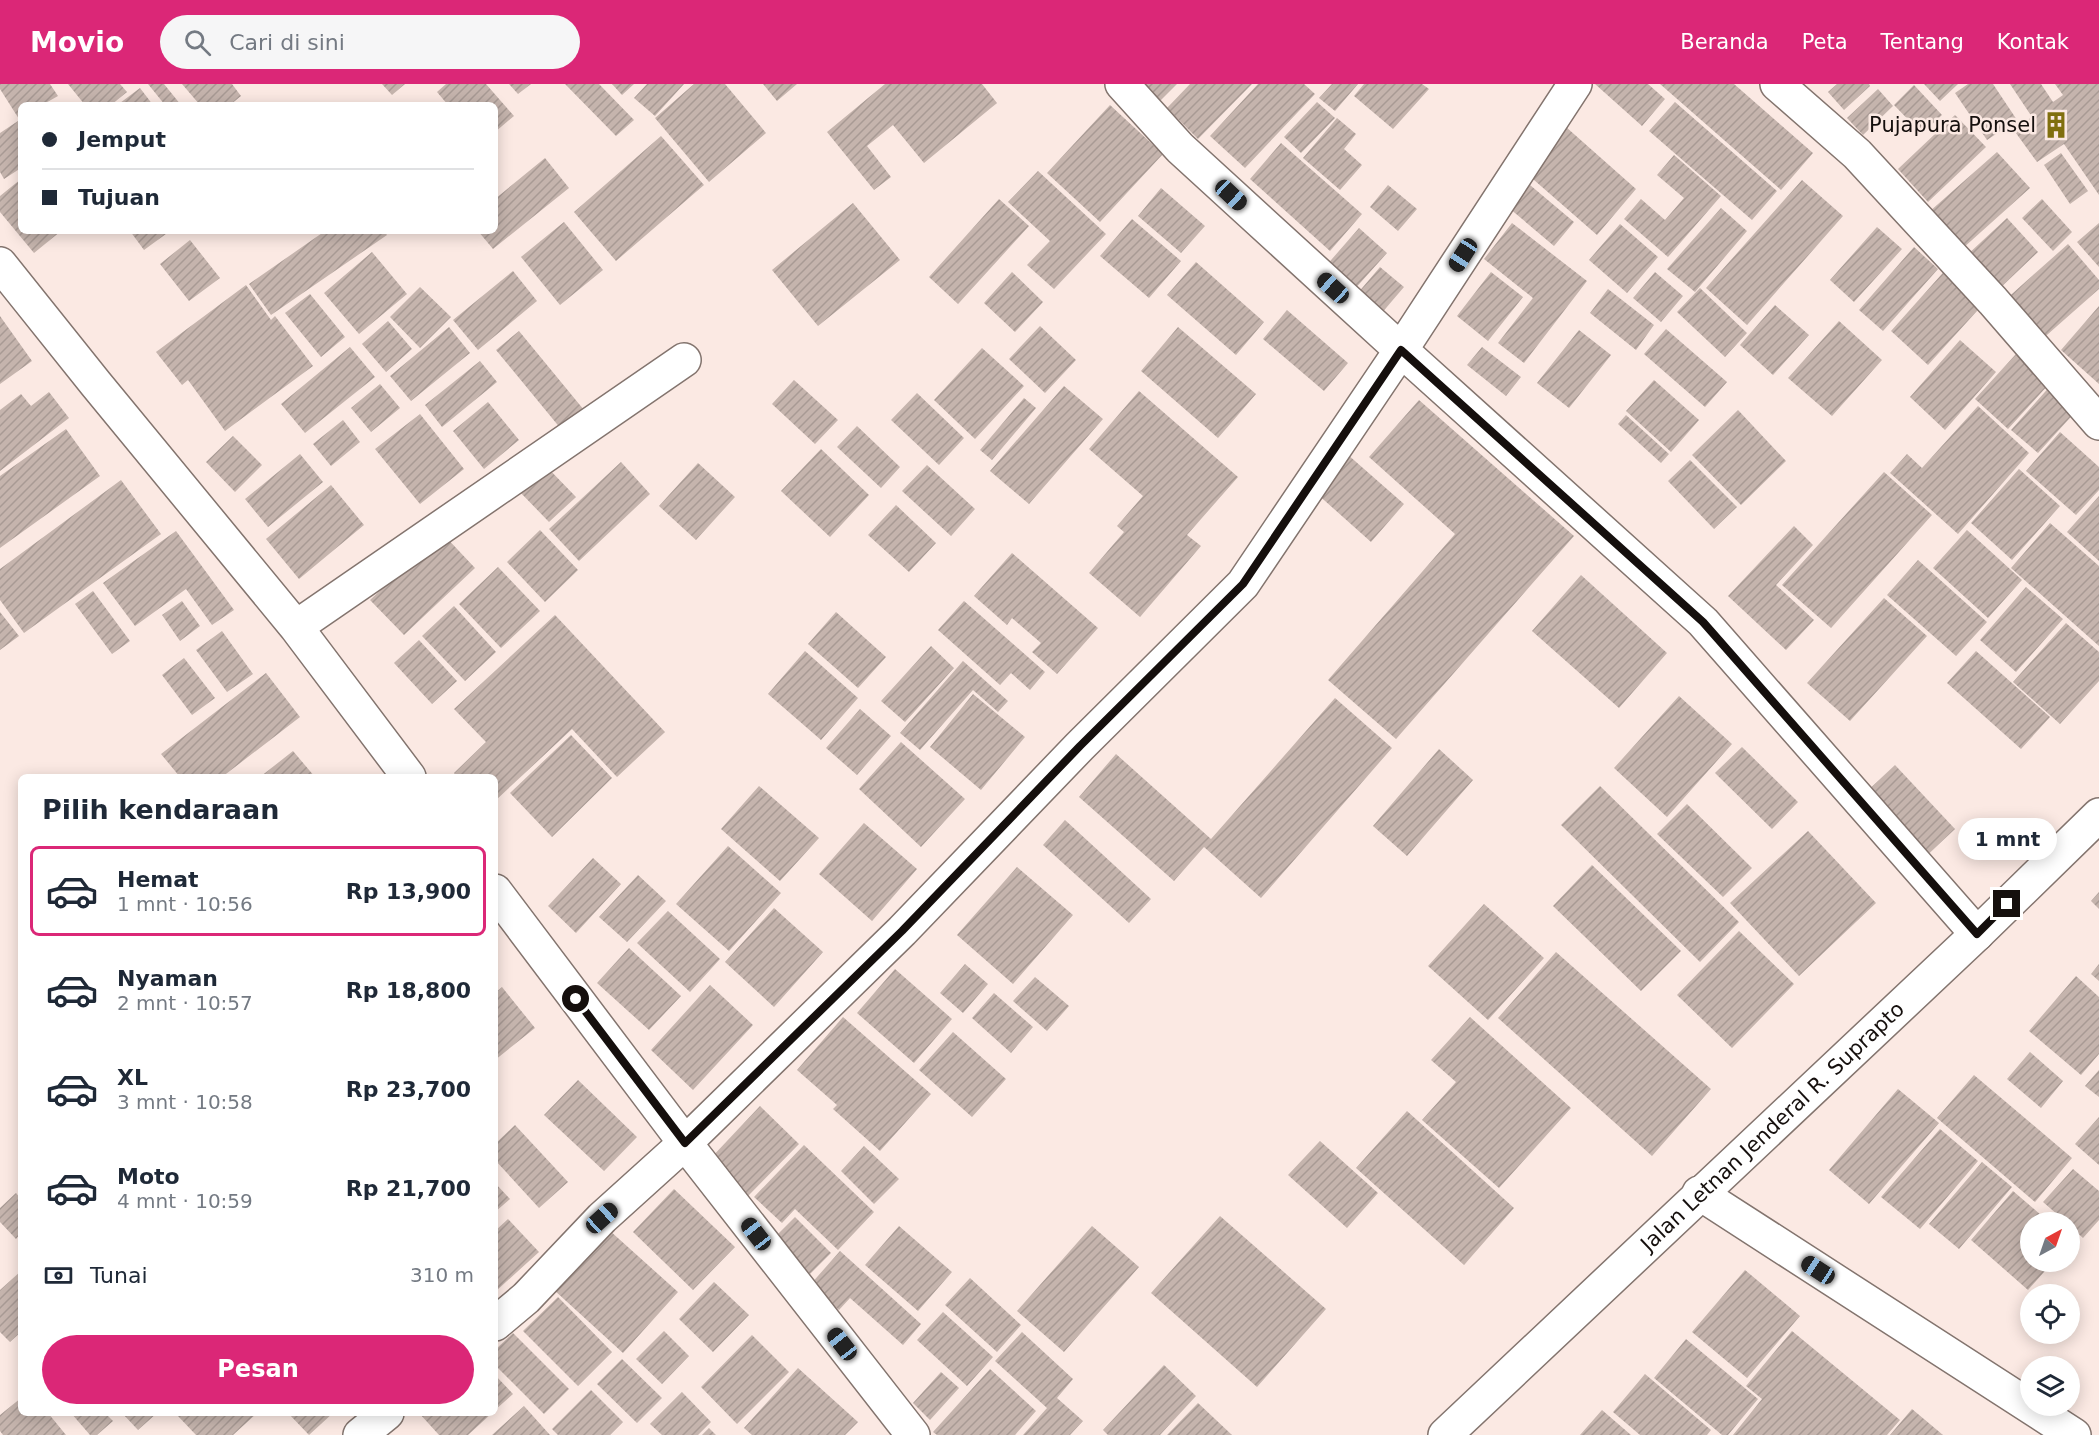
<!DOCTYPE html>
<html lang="id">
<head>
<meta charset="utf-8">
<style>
  body { margin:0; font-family:"DejaVu Sans",sans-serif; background:#f6f6f7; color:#1f2937; height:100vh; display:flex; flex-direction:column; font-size:22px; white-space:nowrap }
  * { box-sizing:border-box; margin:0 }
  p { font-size:20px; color:#747a83 }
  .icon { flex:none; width:33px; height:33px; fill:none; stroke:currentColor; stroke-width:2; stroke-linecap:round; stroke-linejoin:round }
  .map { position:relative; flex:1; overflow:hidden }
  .panel { position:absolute; left:18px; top:690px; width:480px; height:642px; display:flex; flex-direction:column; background:#fff; border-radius:9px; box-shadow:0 3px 15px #0003 }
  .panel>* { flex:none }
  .top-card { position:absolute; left:18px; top:18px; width:480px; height:132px; border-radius:9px; box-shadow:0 3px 15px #0003; display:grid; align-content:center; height:132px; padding:0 24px; background:#fff }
  .needle { width:39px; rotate:40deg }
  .buttons { position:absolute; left:2020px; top:1128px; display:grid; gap:12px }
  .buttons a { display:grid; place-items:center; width:60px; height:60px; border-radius:50%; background:#fff; box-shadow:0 3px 15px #0003; font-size:30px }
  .end { position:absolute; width:27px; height:27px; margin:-14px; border:8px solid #150f0d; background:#fff; box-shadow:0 0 0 3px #fff }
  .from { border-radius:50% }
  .bubble { position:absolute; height:42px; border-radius:21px; background:#fff; box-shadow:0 3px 15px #0003; font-size:20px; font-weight:800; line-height:42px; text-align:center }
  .car { position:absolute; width:18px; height:36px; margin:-18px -9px; border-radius:8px; box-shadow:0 0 4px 2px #0007; background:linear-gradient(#222 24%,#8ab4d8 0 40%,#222 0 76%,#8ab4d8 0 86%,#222 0) }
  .top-card b { display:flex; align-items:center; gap:21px; height:57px; font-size:22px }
  .top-card b+b { border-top:2px solid #e0e1e3 }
  .top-card i { width:15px; height:15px; background:#1f2937 }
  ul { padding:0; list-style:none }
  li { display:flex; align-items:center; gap:18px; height:90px; margin:0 12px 9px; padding:0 12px; border:3px solid transparent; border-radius:9px }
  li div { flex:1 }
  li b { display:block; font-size:22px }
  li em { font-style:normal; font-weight:800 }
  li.active { border-color:#db2777 }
  li>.icon { width:54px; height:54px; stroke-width:1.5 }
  h2 { padding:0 24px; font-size:27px; line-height:72px }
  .pay { display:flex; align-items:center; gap:15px; height:66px; padding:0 24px; font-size:22px }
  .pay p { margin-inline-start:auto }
  .primary-button { display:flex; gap:12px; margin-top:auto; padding:12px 24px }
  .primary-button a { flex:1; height:69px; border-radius:36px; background:#db2777; color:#fff; font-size:24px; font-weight:800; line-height:69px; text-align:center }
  header { display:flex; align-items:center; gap:36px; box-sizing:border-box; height:84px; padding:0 30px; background:#db2777; color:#fff }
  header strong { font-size:28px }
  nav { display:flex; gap:33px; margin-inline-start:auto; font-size:21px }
  .search { width:420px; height:54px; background:#f6f6f7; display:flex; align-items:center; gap:15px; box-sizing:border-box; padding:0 21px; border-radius:33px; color:#747a83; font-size:22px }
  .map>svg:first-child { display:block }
  .building { fill:url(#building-hatch) }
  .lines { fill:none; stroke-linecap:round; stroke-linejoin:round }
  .minor-casing { stroke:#83746e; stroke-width:36 }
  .secondary-casing { stroke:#83746e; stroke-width:36 }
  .primary-casing { stroke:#83746e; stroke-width:36 }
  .minor { stroke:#fff; stroke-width:33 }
  .secondary { stroke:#fff; stroke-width:33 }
  .primary { stroke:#fff; stroke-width:33 }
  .route { stroke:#150f0d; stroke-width:8 }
  .labels { text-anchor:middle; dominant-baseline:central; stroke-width:5; stroke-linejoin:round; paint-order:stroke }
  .poi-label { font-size:21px; fill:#150f0d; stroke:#fbe9e3; text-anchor:end }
  .street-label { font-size:21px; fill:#150f0d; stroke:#fbe9e3 }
</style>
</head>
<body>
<header>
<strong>Movio</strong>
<div class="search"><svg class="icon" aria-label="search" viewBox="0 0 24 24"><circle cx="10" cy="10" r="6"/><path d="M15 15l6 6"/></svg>Cari di sini</div>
<nav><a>Beranda</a><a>Peta</a><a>Tentang</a><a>Kontak</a></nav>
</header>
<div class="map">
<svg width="2099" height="1351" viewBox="0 0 2099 1351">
  <defs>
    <pattern id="building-hatch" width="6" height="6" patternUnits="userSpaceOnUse" patternTransform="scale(1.5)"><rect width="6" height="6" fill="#c5b4ad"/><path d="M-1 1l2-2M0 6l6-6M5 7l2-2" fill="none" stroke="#a89a94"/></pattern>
  </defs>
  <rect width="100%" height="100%" fill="#fbe9e3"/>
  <path class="building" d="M0 0H50L58 12 42 21H21V34L19 35 0 5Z
    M68 0H120L127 8 111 21H85Z
    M148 0H164L181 21H165Z
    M182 0H232L241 12 230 21H200Z
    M382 0H405L392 11Z
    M446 0H486L514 32 495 48V21H448L437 8Z
    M509 0H531L518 10Z
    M565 0H599L634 36 616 52Z
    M612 0H634L622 11Z
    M647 0H684L655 32 634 14Z
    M694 0H725L766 49 709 98 655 34Z
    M763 0H797L777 17Z
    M885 0H982L997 19 924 79 893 41 867 62 891 93 874 106 827 48Z
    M1141 0H1177L1159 18Z
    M1190 0H1252L1198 55 1167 24Z
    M1258 0H1304L1315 10 1245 84 1210 52Z
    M1332 0H1358L1335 27 1319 14Z
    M1364 0H1422L1429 5 1393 45 1354 12Z
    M1595 0H1648L1665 15 1642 42Z
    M1660 0H1734L1813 69 1781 106Z
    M1837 0H1869L1870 2 1844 26 1828 8Z
    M1924 0H1958L1940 17Z
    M1968 0H1993L2017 36 1987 56 1955 9Z
    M2010 0H2041L2053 18 2063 11 2055 0H2099V111L2064 60 2037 78 2013 45 2032 33Z
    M1914 1 1942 31 1922 50 1894 21Z
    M140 4 153 21H121L120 19Z
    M1878 5 1893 22 1863 51 1847 34Z
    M1317 18 1335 34 1301 69 1284 53Z
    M1675 18 1777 107 1752 136 1649 47Z
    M1110 21 1163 70 1100 138 1047 89Z
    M1955 31 1986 63 1928 118 1898 85Z
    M1337 34 1356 50 1344 65 1362 81 1340 106 1303 74Z
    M21 35V84L4 95 0 88V49Z
    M1566 43 1636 105 1597 151 1526 89Z
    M661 52 704 101 616 177 574 128Z
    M1281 59 1362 130 1330 167 1250 95Z
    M1997 68 2030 104 1962 165 1929 128Z
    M2061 69 2088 107 2070 120 2044 81Z
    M1674 71 1721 112 1668 173 1624 135 1641 115 1665 136 1684 114 1657 91Z
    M545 74 569 104 493 165 478 147H495V115Z
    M1038 87 1106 150 1054 205 1027 181 1050 157 1008 118Z
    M21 95V147H61L34 169 0 128V112Z
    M1802 96 1843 132 1747 241 1706 204Z
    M1388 101 1417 125 1398 147 1370 123Z
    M1530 101 1574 138 1554 162 1509 124Z
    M1161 104 1205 142 1181 169 1138 132Z
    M999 115 1029 142 958 220 929 193Z
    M2042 115 2072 148 2053 167 2022 134Z
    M853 119 900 176 818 242 772 186Z
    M1721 124 1747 147 1695 208 1667 185Z
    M2007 134 2038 168 1998 206 1966 172Z
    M1132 135 1181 177 1149 214 1100 172Z
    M564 138 603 186 560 221 521 173Z
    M1512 139 1587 197 1524 279 1498 259 1533 214 1484 175Z
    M2099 139V183L2077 158Z
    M1620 140 1658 173 1627 209 1589 176Z
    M1877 143 1902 165 1854 218 1830 196Z
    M1359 144 1387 169 1353 207 1325 183Z
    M130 147H170L144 166Z
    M325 147H384L387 151 271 231 249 200Z
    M190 156 220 194 189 217 160 180Z
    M2068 160 2099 196V205L2039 258 2003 218Z
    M1914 163 1938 185 1883 247 1859 226Z
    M372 168 407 210 359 250 324 209Z
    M1196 178 1264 238 1236 271 1167 211Z
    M1949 182 1986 217 1928 281 1891 247Z
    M1380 183 1404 203 1380 231 1357 210Z
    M513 187 537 217 478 266 453 236Z
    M1012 188 1043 218 1015 248 984 219Z
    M1491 188 1523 213 1488 257 1457 232Z
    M1655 188 1683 212 1661 238 1633 214Z
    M246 201 271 236 275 232 313 282 225 347 188 296 182 301 156 268Z
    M420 203 451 233 420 264 390 233Z
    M1700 204 1747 249 1725 273 1677 228Z
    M1608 205 1654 241 1636 266 1590 229Z
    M310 210 345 253 321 273 285 229Z
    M1775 221 1809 251 1773 291 1740 261Z
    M2099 222V300L2061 266Z
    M1287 226 1348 279 1324 307 1263 255Z
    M0 232 32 277 0 300Z
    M388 237 412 265 386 288 362 260Z
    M1839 237 1882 276 1832 332 1788 294Z
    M1040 242 1076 276 1045 309 1009 275Z
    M449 243 470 269 411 317 390 292Z
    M1178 243 1256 310 1218 354 1141 287Z
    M1666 245 1727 298 1705 323 1644 270Z
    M1579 246 1611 271 1569 324 1537 299Z
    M519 247 584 326 561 345 496 266Z
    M1960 256 1996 288 1945 346 1910 313Z
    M350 263 375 293 305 349 281 320Z
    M1482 263 1521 293 1506 312 1467 281Z
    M982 264 1024 302 975 355 934 316Z
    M2016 270 2050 299 2008 345 1975 315Z
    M480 277 497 298 442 343 425 321Z
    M794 296 838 336 815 360 772 320Z
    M1654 296 1699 336 1671 368 1626 327Z
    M380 300 400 324 371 348 351 324Z
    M2052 300 2078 325 2038 369 2011 346Z
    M1064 302 1103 335 1029 420 990 387Z
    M1139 307 1238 393 1187 451 1201 462 1140 533 1089 489 1124 448 1117 442 1143 412 1089 365Z
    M49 308 69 334 0 387V326L21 310 31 322Z
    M917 309 964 354 939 381 891 336Z
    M1024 314 1036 324 992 376 980 366Z
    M1419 316 1574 452 1396 655 1328 596 1455 450 1369 373Z
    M488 318 519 356 484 385 453 347Z
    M1978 322 2029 369 1958 450 1890 389 1907 370 1922 384Z
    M1738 326 1786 377 1741 421 1692 371Z
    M420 330 464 385 420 420 375 365Z
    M1626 331 1669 370 1661 379 1618 340Z
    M343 336 360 358 331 382 313 360Z
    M857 342 900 383 881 404 837 363Z
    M66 345 100 392 0 464V392Z
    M2060 348 2099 383V406L2076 431 2026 387Z
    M233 352 262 381 235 408 206 378Z
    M821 365 869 411 830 453 781 407Z
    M300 370 323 398 268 443 245 415Z
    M1347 370 1404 420 1371 458 1315 408Z
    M1690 376 1737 423 1714 445 1668 397Z
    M621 378 650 410 579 477 549 445Z
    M698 379 735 413 696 456 659 422Z
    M544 380 576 413 549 438 517 405Z
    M927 381 975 425 951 452 902 407Z
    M2019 385 2060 422 2012 476 1971 439Z
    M1884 388 1932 431 1831 544 1782 501Z
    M121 396 161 450 24 549 0 516V485Z
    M331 401 364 441 299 495 266 455Z
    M2099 412V477L2067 448Z
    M896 421 936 459 909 488 868 451Z
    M2050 439 2099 482V562L2011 484Z
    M1794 442 1813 461 1776 501 1814 536 1786 566 1728 512Z
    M540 446 578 486 545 518 507 478Z
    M1967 446 2022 496 1988 534 1933 484Z
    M176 447 234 526 212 541 186 505 135 542 103 499Z
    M442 449 475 484 404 551 370 516Z
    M1012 469 1098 544 1057 590 1032 568 1041 559 1012 534 1007 541 974 512Z
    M1918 476 1987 538 1956 572 1887 511Z
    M498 483 540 527 501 564 459 520Z
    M1581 491 1667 569 1619 624 1532 547Z
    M2026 503 2063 535 2016 588 1980 556Z
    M93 507 130 557 112 570 75 520Z
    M1884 514 1927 552 1850 637 1807 599Z
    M182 517 200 542 180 557 162 531Z
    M964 517 1045 588 1030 606 1011 589 1000 601 938 546Z
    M454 522 496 568 465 597 422 552Z
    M0 528 19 552 0 566Z
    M836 528 886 573 858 604 808 560Z
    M555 531 665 648 617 693 572 645 495 717V693H457L454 689 486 658 454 625Z
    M2066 539 2099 568V597L2060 640 2013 598Z
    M222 547 253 590 227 608 196 566Z
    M419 556 457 597 432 620 394 579Z
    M931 562 954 584 905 638 881 617Z
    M805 567 858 614 821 656 768 610Z
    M1976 567 2050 633 2021 665 1947 599Z
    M184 574 215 614 192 631 162 591Z
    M963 577 1008 617 998 628 973 606 920 666 900 649Z
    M266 589 300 633 222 693H180L161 670Z
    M973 610 1025 653 981 706 930 663Z
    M1679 612 1732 660 1667 733 1614 684Z
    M1335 614 1392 664 1261 814 1204 763 1174 797 1079 713 1116 670 1211 755Z
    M860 625 891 652 857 691 826 664Z
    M571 651 612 694 552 753 510 709Z
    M901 658 965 715 921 763 859 705Z
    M1742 663 1798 718 1772 745 1715 689Z
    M1439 665 1473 696 1407 772 1373 742Z
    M293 667 315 693H260Z
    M1895 681 1955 745 1921 777 1862 712Z
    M759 702 819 754 780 797 721 745Z
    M1600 702 1739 838 1700 878 1561 741Z
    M1687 720 1752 784 1723 813 1657 750Z
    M1065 736 1151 815 1129 839 1043 761Z
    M864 739 917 785 872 837 819 790Z
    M1808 747 1876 819 1799 892 1730 819Z
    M728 762 781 809 729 867 676 820Z
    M593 774 621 800 576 849 548 822Z
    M1592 781 1681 867 1641 907 1553 822Z
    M1017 783 1073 831 1013 900 957 851Z
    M638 791 666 817 627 858 599 833Z
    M2099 808V825L2091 817Z
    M1484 820 1544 874 1488 936 1428 882Z
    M774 824 823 868 774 923 725 878Z
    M668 827 720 875 690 908 637 859Z
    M1739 847 1794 900 1732 964 1677 911Z
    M629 864 681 912 649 946 597 899Z
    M1556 868 1711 1005 1652 1072 1498 934Z
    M965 880 988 900 963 929 940 909Z
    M2099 880V897L2091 890Z
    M895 885 952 935 914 979 857 929Z
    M2076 892 2099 913V970L2081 991 2029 947Z
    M1035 893 1069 922 1047 947 1013 917Z
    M710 901 753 941 693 1006 651 966Z
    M502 903 535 944 495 976V909Z
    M994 909 1033 943 1011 969 972 934Z
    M843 933 931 1010 880 1067 833 1025 837 1021 797 986Z
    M1470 933 1571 1024 1499 1104 1422 1036 1456 998 1431 976Z
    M953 948 1006 995 972 1033 919 986Z
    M2030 968 2063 997 2041 1024 2007 995Z
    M2099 986V1013L2085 1002Z
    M1974 991 2072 1074 2035 1118 1937 1034Z
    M578 996 637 1053 604 1087 544 1031Z
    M1898 1005 1939 1039 1869 1120 1829 1086Z
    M760 1022 799 1060 748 1112 710 1075Z
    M1407 1027 1514 1124 1464 1181 1356 1084Z
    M2099 1033V1081L2075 1060Z
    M515 1041 568 1098 539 1124 495 1076V1060Z
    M1940 1045 1978 1077 1920 1145 1881 1113Z
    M1320 1057 1378 1109 1347 1144 1288 1091Z
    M804 1061 874 1128 838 1166 795 1125 782 1139 754 1113Z
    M864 1062 899 1095 874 1120 841 1087Z
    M1982 1078 2012 1103 1959 1165 1929 1140Z
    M2073 1085 2099 1107V1136L2083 1154 2070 1142V1138H2066L2043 1118Z
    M495 1099 510 1115 495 1128Z
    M674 1105 735 1163 693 1206 633 1148Z
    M2013 1107 2049 1138H2031V1178H2053L2028 1206 1971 1156Z
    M16 1109 21 1115V1149L16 1155 0 1138V1124Z
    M1220 1132 1326 1225 1257 1303 1151 1209Z
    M795 1133 831 1169 810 1190 774 1154Z
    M508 1135 539 1168 495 1208V1147Z
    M899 1142 952 1188 918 1227 865 1181Z
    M1092 1142 1139 1183 1064 1268 1017 1227Z
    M609 1146 678 1208 623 1269 554 1206Z
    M840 1167 921 1240 903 1261 850 1214 839 1226 810 1201Z
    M1745 1186 1800 1232 1747 1294 1692 1248Z
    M21 1187V1248L10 1258 0 1248V1206Z
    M970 1194 1021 1241 997 1268 945 1221Z
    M714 1198 749 1231 713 1268 679 1235Z
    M558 1213 612 1268 578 1302 523 1247Z
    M943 1228 993 1273 967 1302 917 1256Z
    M664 1247 689 1272 662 1300 636 1275Z
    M1792 1247 1900 1336 1887 1351H1733L1762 1315 1746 1302Z
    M1022 1248 1073 1295 1057 1314 1083 1337 1070 1351H1023L1047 1324 995 1277Z
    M513 1249 569 1305 544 1330 495 1281V1266Z
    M752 1251 789 1288 737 1340 701 1303Z
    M1686 1255 1758 1315 1728 1351H1722L1654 1294Z
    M622 1275 662 1314 637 1339 597 1300Z
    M1164 1281 1196 1312 1160 1351H1108L1103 1346Z
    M798 1284 858 1338 845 1351H752L744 1344Z
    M990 1285 1036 1327 1015 1351H937L933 1348Z
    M941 1288 959 1304 930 1336 913 1319Z
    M1645 1290 1711 1346 1707 1351H1640L1613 1328Z
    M495 1291 513 1310 495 1326Z
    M591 1306 623 1338 610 1351H558L552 1345Z
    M682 1308 711 1338 698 1351H662L650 1340Z
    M21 1314V1329H48L66 1351H3L0 1347V1331Z
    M1198 1319 1232 1351H1167Z
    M524 1322 550 1351H492Z
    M1912 1325 1943 1351H1890Z
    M1602 1326 1631 1351H1580Z
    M71 1329H105L113 1337 97 1351H90Z
    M122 1329H157L138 1346Z
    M179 1329H257L233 1351H196L177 1331Z
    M288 1329H333L309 1351Z
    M419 1329H492L468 1351H439Z
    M709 1344 716 1351H702Z"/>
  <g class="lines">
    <defs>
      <path id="minor" d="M1122 0 1180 64 1401 266 1703 538 1977 850
        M1777 0 1857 70 1993 217 2099 339
        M0 180 96 300 296 543 409 693
        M296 543 684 276
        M495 807 685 1059 913 1351
        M495 1240 526 1214 602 1134 685 1059 902 847 1080 662 1243 500 1401 266 1575 0
        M360 1351 387 1329"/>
      <path id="secondary" d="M1699 1109 2074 1351"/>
      <g id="primary">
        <path id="s1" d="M1445 1351 1977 850 2099 731"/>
      </g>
    </defs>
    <use href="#minor" class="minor-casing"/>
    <use href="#secondary" class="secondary-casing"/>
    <use href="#primary" class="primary-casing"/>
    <use href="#minor" class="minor"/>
    <use href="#secondary" class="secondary"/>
    <use href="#primary" class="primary"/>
  </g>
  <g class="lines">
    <path class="route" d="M576 915 685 1059 902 847 1080 662 1243 500 1401 266 1703 538 1977 850 2007 820"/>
  </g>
  <defs>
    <symbol id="building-bare" viewBox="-9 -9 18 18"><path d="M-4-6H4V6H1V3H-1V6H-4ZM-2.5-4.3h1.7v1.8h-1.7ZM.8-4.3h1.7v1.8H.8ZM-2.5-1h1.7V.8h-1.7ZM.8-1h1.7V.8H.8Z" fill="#806f0e" stroke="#fbe9e3" stroke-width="2.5" paint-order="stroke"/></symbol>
  </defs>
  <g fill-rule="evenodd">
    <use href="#building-bare" x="2037" y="22" width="38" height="38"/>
  </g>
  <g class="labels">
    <g class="poi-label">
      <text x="2036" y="41">Pujapura Ponsel</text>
    </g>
    <g class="street-label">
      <text stroke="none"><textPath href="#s1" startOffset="450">Jalan Letnan Jenderal R. Suprapto</textPath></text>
    </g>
  </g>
</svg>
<div class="buttons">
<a><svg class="needle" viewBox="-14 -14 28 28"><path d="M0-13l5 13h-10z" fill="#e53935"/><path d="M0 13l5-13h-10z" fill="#747a83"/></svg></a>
<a><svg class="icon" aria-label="locate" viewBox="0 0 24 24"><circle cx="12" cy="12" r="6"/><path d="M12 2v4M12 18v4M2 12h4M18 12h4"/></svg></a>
<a><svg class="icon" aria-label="layers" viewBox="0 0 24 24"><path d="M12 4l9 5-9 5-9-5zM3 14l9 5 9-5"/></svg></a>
</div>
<i class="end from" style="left:576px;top:915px"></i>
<i class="end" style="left:2007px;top:820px"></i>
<div class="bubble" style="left:1958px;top:734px;width:99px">1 mnt</div>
<i class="car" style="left:1231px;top:111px;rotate:133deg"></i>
<i class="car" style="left:1463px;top:171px;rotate:213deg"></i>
<i class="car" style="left:1333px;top:204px;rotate:312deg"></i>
<i class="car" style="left:602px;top:1134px;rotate:48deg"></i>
<i class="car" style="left:756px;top:1150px;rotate:322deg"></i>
<i class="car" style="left:1818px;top:1186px;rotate:303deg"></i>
<i class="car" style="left:842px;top:1260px;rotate:322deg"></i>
<div class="top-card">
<b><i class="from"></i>Jemput</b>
<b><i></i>Tujuan</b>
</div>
<section class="panel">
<h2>Pilih kendaraan</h2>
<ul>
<li class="active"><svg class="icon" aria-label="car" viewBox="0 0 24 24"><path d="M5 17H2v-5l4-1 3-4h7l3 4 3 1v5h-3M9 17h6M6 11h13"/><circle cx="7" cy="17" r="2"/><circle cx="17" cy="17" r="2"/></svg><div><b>Hemat</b><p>1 mnt · 10:56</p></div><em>Rp 13,900</em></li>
<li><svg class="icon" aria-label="car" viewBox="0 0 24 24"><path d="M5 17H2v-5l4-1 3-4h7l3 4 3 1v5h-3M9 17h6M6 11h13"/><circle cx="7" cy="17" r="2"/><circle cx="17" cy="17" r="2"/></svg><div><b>Nyaman</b><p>2 mnt · 10:57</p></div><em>Rp 18,800</em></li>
<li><svg class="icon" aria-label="car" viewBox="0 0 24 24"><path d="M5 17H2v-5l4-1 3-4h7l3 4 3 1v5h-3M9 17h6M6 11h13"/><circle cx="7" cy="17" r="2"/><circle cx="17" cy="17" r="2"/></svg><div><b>XL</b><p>3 mnt · 10:58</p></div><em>Rp 23,700</em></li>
<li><svg class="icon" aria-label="car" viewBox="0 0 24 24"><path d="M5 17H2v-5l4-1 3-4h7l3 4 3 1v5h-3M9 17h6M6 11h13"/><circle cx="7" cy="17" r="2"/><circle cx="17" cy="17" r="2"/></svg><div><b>Moto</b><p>4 mnt · 10:59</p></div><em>Rp 21,700</em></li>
</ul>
<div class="pay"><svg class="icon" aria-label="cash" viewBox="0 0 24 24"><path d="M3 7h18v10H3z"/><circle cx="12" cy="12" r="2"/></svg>Tunai<p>310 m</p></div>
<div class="primary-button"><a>Pesan</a></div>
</section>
</div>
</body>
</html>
